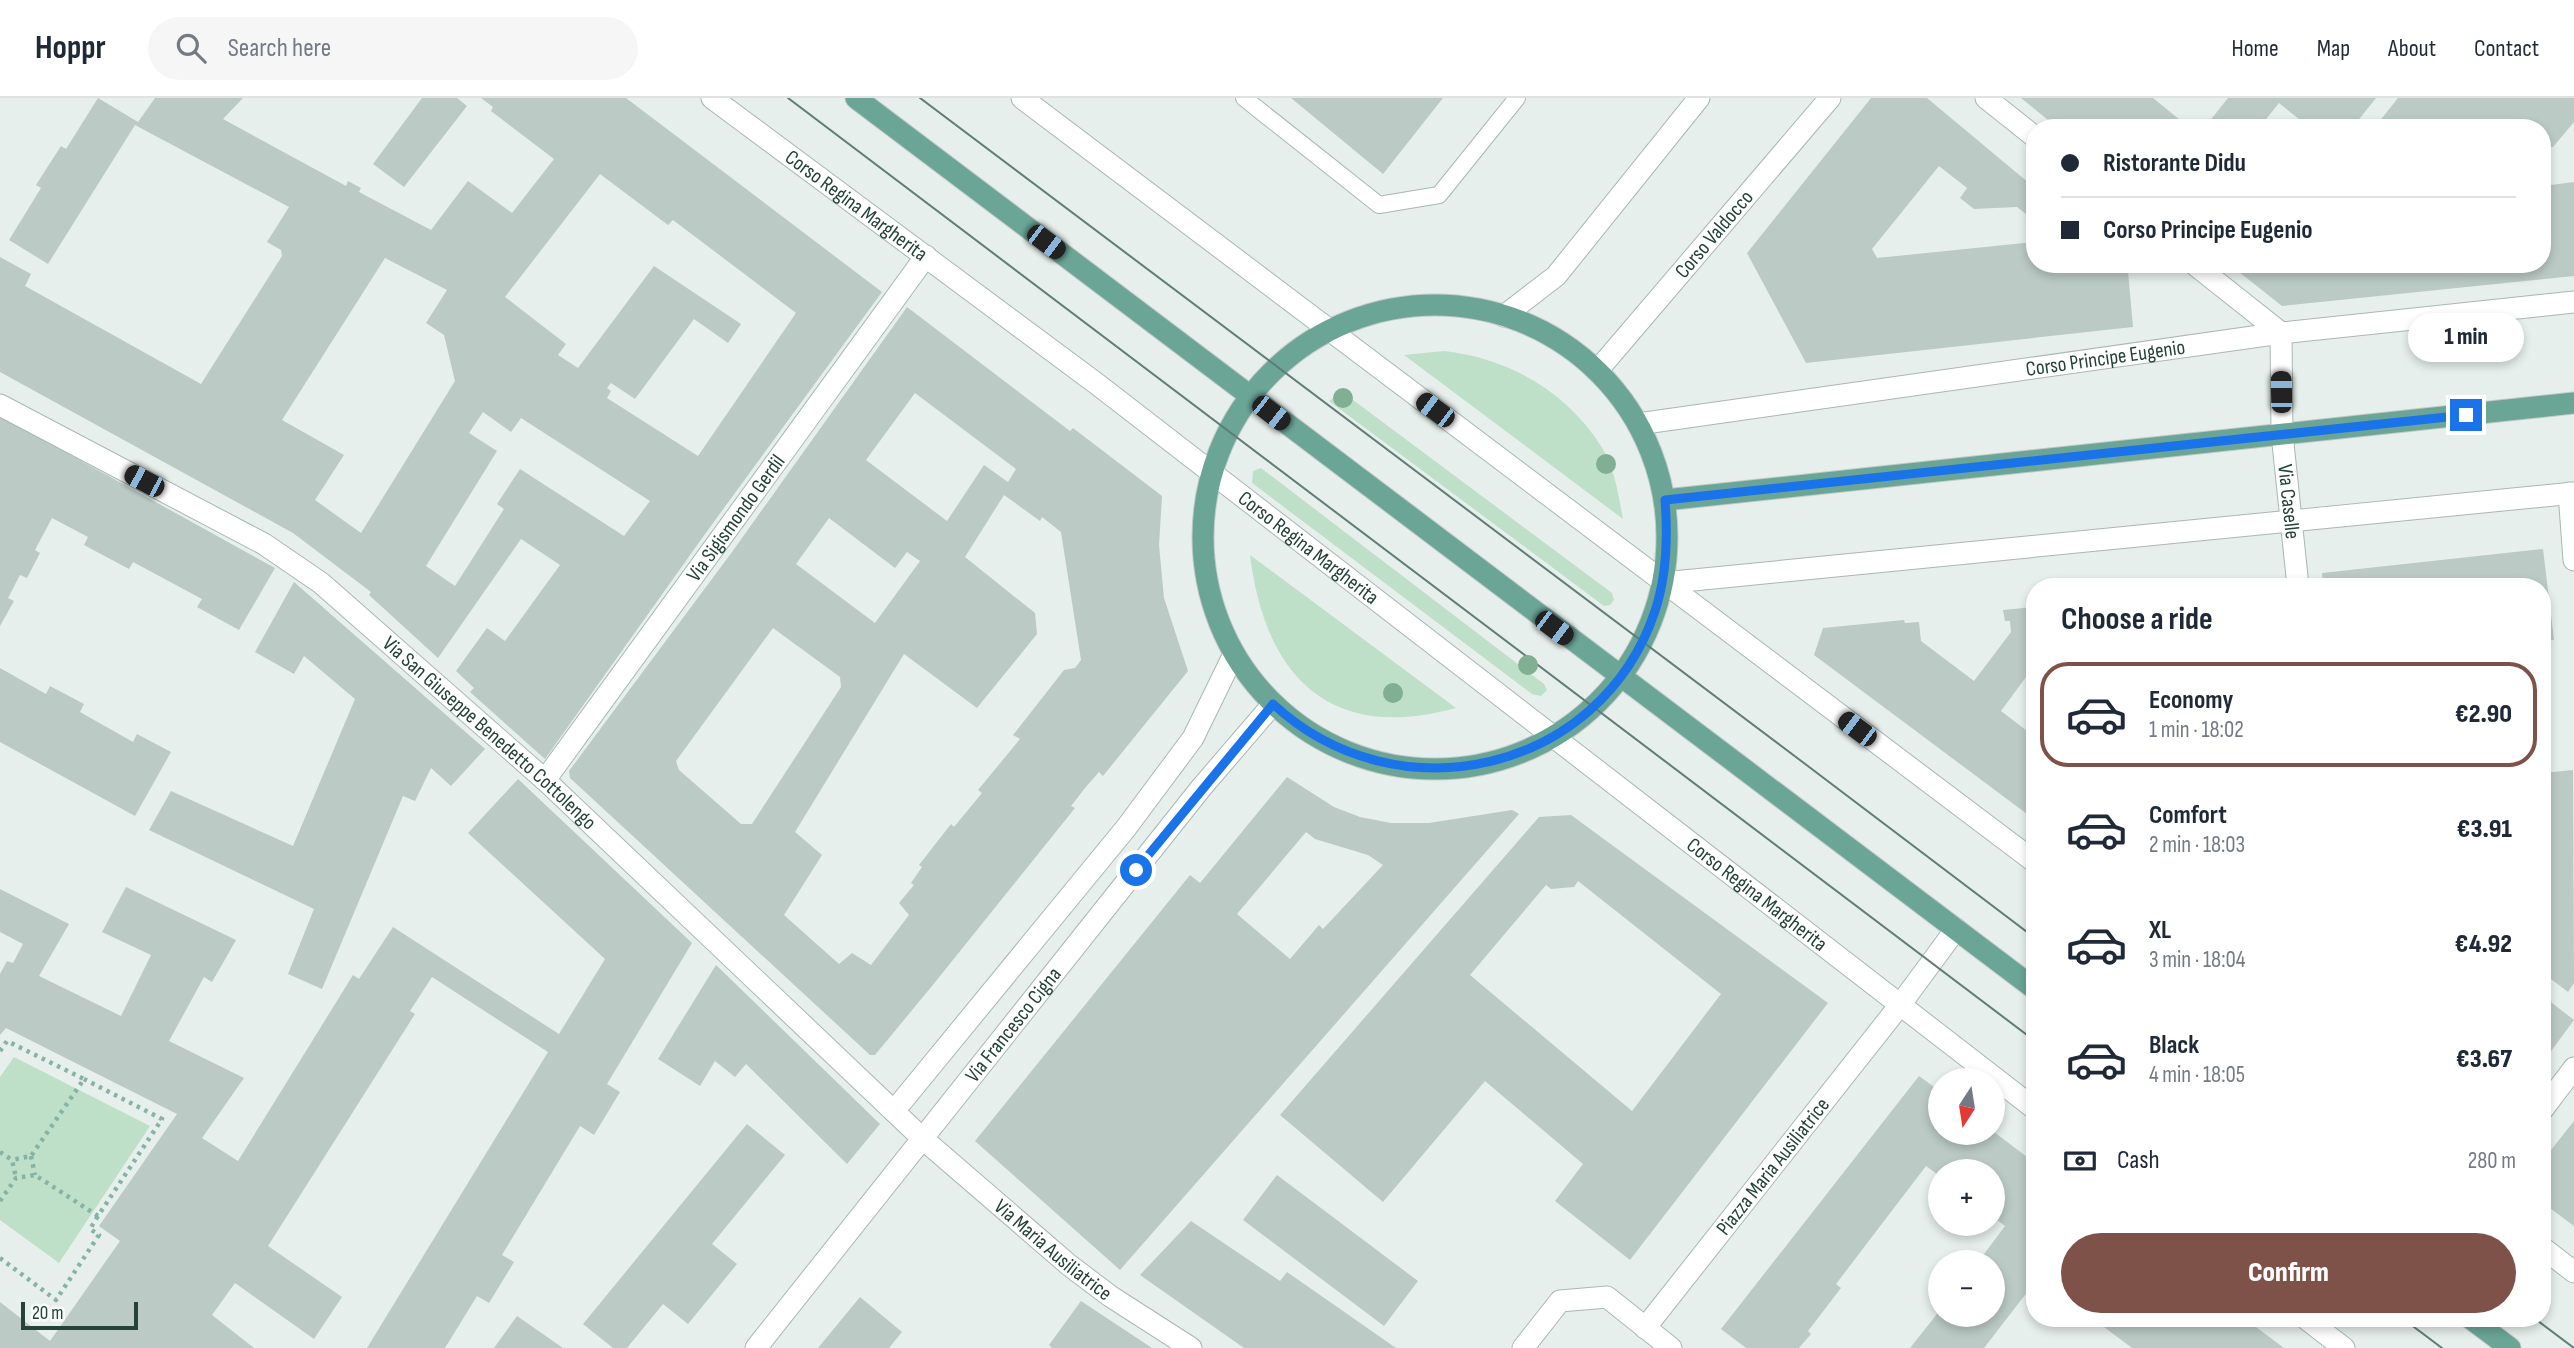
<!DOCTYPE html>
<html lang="en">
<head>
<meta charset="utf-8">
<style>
  body { margin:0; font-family:"Sofia Sans Condensed",sans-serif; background:#f6f6f7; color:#1f2937; height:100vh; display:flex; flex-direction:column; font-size:26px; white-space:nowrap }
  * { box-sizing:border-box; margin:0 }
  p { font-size:23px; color:#747a83 }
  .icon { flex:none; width:38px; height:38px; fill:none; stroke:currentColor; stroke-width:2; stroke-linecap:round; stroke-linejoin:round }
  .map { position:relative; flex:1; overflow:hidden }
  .drawer { position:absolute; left:2026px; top:480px; width:525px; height:749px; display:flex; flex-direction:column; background:#fff; border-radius:28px; box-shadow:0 4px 10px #0003 }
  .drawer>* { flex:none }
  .top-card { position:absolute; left:2026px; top:21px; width:525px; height:154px; border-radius:28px; box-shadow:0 4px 10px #0003; display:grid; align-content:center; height:154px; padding:0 35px; background:#fff }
  .needle { width:46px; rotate:192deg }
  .tools { position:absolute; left:1928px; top:970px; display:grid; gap:14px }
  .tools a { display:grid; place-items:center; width:77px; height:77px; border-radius:50%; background:#fff; box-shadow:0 4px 10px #0003; font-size:35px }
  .scale { position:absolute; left:21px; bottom:18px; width:117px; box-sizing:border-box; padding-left:7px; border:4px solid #24423a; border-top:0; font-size:19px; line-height:24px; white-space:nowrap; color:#24423a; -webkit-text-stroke:5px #f7fbf9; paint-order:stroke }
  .end { position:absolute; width:32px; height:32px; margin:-16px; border:9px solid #1a73e8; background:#fff; box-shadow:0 0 0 4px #fff }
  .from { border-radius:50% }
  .bubble { position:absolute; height:49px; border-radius:24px; background:#fff; box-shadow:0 4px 10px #0003; font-size:23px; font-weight:800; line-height:49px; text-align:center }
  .car { position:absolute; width:21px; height:42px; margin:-21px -10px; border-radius:9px; box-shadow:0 0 5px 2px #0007; background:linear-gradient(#222 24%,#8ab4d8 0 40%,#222 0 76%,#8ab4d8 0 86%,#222 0) }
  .top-card b { display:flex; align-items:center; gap:24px; height:66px; font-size:26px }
  .top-card b+b { border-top:2px solid #e0e1e3 }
  .top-card i { width:18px; height:18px; background:#1f2937 }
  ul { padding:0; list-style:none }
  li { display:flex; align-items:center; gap:21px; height:105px; margin:0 14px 10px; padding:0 21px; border:4px solid transparent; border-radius:28px }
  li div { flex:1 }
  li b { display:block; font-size:26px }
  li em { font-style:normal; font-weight:800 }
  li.active { border-color:#7f5249 }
  li>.icon { width:63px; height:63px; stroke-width:1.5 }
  h2 { padding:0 35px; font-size:32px; line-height:84px }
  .pay { display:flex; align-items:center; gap:18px; height:77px; padding:0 35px; font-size:26px }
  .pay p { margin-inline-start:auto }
  .primary-button { display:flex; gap:14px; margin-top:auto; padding:14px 35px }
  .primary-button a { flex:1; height:80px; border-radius:42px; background:#7f5249; color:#fff; font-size:28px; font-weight:800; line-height:80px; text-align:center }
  header { display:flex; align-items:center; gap:42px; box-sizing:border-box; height:98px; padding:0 35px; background:#fff; border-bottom:2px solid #e0e1e3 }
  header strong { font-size:33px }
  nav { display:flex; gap:38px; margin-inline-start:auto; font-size:24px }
  .search { width:490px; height:63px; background:#f6f6f7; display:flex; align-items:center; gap:18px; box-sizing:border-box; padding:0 24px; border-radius:38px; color:#747a83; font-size:26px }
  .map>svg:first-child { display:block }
  .green { fill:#bfe0c8 }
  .building { fill:#bbcac4; fill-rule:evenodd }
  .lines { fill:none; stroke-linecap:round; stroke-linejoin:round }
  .service-casing { stroke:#a8b8b2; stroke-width:18 }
  .pedestrian-casing { stroke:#a8b8b2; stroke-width:23 }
  .minor-casing { stroke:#a8b8b2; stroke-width:23 }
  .tertiary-casing { stroke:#a8b8b2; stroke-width:23 }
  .primary-casing { stroke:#c2cac8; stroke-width:23 }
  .path { stroke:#86b3a5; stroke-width:4.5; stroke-dasharray:3.5 5; stroke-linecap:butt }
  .service { stroke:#fff; stroke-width:16 }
  .pedestrian { stroke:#fff; stroke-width:21 }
  .minor { stroke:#fff; stroke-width:21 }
  .tertiary { stroke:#fff; stroke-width:21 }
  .primary { stroke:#6aa596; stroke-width:21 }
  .tram { stroke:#5f7d75; stroke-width:2 }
  .tree { fill:#80af93 }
  .route { stroke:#1a73e8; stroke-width:9 }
  .labels { text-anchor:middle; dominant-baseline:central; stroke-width:7; stroke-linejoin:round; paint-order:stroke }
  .street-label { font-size:21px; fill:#24423a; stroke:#f7fbf9 }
</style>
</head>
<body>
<header>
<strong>Hoppr</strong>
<div class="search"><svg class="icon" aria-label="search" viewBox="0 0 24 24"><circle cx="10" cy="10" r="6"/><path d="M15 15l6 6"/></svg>Search here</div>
<nav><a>Home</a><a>Map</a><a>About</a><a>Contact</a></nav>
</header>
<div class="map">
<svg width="2574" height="1250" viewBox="0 0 2574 1250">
  <rect width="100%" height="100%" fill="#e6efeb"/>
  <path class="green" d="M1444 253C1508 260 1566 293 1601 348 1615 370 1618 396 1623 421L1404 257Z
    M1345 296 1612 495 1614 502 1610 507 1604 508 1329 303 1337 297Z
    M1261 370 1544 586 1547 592 1541 598 1532 596 1252 385 1253 373Z
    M1250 457 1456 610C1330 645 1265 579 1250 457Z
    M14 959 150 1028 59 1165 0 1122V979Z"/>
  <path class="building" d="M98 0 138 24 155 0H243L223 21 346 88 348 83 361 90 359 94 431 132 468 83 512 115 554 61 491 13 493 9 481 0H626L882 194 705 436 545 661 470 594 474 590 456 573 487 530 505 543 560 467 521 441 438 560 369 497 371 494 293 435 0 274V159L31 176 25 188 201 286 282 158 281 152 267 144 289 109 135 27 48 166 9 142 41 90 36 87 61 48 66 51ZM600 76 668 127 673 122 796 215 698 358 607 300 611 293 607 290 611 285 635 301 694 221 728 245 741 226 654 168 578 270 558 257 566 246 505 199ZM385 160 447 192 426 225 444 237 455 283 361 435 315 402 344 357 282 322ZM483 314 511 334 521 320 650 403 624 438 520 371 497 406 504 411 455 488 426 468 497 353 469 335Z
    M422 0H457L467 8 404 89 373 66Z
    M1291 0H1443L1383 76Z
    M1871 0H1927L2035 90V123L2017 109 1974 111 1960 100 1967 90 1939 68 1872 151 1877 160 2035 144V166H2134L2128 173 2133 229 1806 265 1747 155Z
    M2021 0H2153L2190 30H2058Z
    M2228 0H2376L2352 30H2310L2279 5 2259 30H2204Z
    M2398 0H2574V24L2553 49 2543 50V30H2374Z
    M2574 84V178L2282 208 2229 166H2543V88Z
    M907 209 1070 333 1073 330 1162 398 1159 447 1164 500 1188 573 1103 678 1099 674 1085 690 1071 708 1075 710 932 888 875 957H870L570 680 569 673 732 454ZM915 295 1016 371 1008 384 984 367 947 423 866 362ZM1004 397 1040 423 1042 419 1061 434 1081 562 1075 570 1064 572 1013 637 1020 641 978 692 982 695 954 729 951 726 919 767 922 769 911 785 914 787 899 805 909 817 871 867 852 855 839 866 784 817 822 757 795 734 904 556 977 610 1037 536 1035 515 965 459ZM829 420 895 470 907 454 920 463 875 525 796 466ZM773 530 840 579 841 589 752 726H741L679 672 676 663Z
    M0 318 275 470 239 532 197 509 202 501 133 464 129 471 84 447 88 439 52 420 35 452 40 455 27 480 20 477 8 500 14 503 0 528Z
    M2543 451 2554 542 2543 543V488H2323L2322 475Z
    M294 484 485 651 451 688 431 670 415 703 403 698 322 891 288 876 314 811 149 732 171 693 293 748 355 601 304 558 294 576 255 554Z
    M2035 509V579L2029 575 2001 613 2035 639V722L1814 557 1823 530 1904 522 1905 525 1919 524 1921 543 1974 583 2011 534 2010 523H2005L2003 512Z
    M0 570 46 596 50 588 84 606 80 614 133 644 137 636 171 654 135 718 0 644Z
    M2543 587 2549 625H2543Z
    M2573 672 2574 885 2568 894 2543 875V675Z
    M1287 679 1334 709 1360 719 1391 725H1429L1512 712 1519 716 1120 1172 975 1043 1190 777 1200 785ZM1306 734 1315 741 1368 757 1383 767 1323 831 1319 827 1290 861 1237 816Z
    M518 681 692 845 607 986 620 994 594 1037 580 1028 502 1157 514 1164 489 1205 477 1198 445 1250H367L548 954 432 879 410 913 415 916 268 1148 342 1199 314 1241 235 1185 212 1217 254 1250H0V1204L50 1243 120 1143 99 1128 177 1016 6 930 0 937V876L7 863 13 865 23 846 0 834V791L69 826 39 878 121 918 151 857 102 834 126 789 236 842 212 884 204 879 169 943 244 980 202 1040 238 1063 353 877 359 881 393 829 559 936 605 861 468 735Z
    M1571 717 1828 905 1630 1162 1555 1103 1583 1066 1485 983 1383 1104 1280 1017 1539 719ZM1578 783 1721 896 1632 1013 1470 877 1546 787 1551 791 1574 789Z
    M716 867 880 1026 847 1066 746 966 735 979 715 963 700 988 658 961Z
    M2543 898 2574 922 2543 964Z
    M1919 978 1941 994V1034H1994L2035 1065V1184L1984 1250H1910L1941 1211V1216H1993V1164H1978L2005 1128 1993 1119V1073H1941V1079L1926 1068 1836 1186 1841 1190 1808 1233 1811 1236 1799 1250H1746L1721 1231Z
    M2574 1023V1128L2543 1105V1062Z
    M747 1026 785 1057 712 1146 737 1166 688 1226 663 1206 627 1250H613L583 1226Z
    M1277 1077 1418 1183 1384 1228 1243 1122Z
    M1191 1123 1280 1183 1287 1174 1396 1250H1244L1140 1177Z
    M860 1199 902 1234 889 1250H818Z
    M1081 1203 1152 1250H1052L1049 1247Z
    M517 1218 563 1250H494Z
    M2092 1220H2244L2284 1250H2132Z"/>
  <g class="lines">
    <defs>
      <path id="service" d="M1244 0 1379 107 1439 97 1517 0"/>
      <g id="pedestrian">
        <path id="s1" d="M1645 1230 1900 907"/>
        <path d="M1523 1250 1560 1203 1607 1199 1671 1250"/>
      </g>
      <g id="minor">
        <path id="s2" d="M712 0 1097 286 2035 1011"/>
        <path d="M1022 0 2035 764"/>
        <path d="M1986 0 2035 39"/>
        <path id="s3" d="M2194 166 2281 235 2282 336 2298 488"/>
        <path id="s4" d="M0 307 264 446 321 485 545 682 923 1041 1069 1167 1110 1198 1191 1250"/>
        <path id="s5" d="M1638 326 2281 235 2574 204"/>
        <path d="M2569 395 2574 462"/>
        <path d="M1663 485 2574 395"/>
        <path id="s6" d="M545 682 926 158"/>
        <path d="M1900 907 1956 831"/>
        <path d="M2543 1011 2574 970"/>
        <path d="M894 1013 1126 730 1193 640 1234 556"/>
        <path d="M2543 1150 2574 1174"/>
        <path d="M2305 1220 2344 1250"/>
      </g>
      <g id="tertiary">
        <path d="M1504 218 1556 178 1699 0"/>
        <path id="s7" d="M1597 273 1830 0"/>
        <path id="s8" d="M756 1250 1201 690 1273 606"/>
      </g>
      <path id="primary" d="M856 0 2035 891
        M1203 439a232 232 0 1 1 464 0a232 232 0 1 1-464 0Z
        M1665 402 2574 305
        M2470 1220 2510 1250"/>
    </defs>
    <use href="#service" class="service-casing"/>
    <use href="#pedestrian" class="pedestrian-casing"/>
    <use href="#minor" class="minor-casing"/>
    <use href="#tertiary" class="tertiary-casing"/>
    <use href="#primary" class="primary-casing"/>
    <path class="path" d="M0 953 7 943 84 981 31 1058 12 1062
      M0 1054 12 1062 16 1080
      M31 1058 35 1077
      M0 1103 16 1080 35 1077 98 1118 162 1021 84 981
      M0 1160 56 1202 99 1137 90 1131 98 1118"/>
    <use href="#service" class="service"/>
    <use href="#pedestrian" class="pedestrian"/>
    <use href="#minor" class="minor"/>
    <use href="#tertiary" class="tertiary"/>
    <use href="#primary" class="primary"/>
    <path class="tram" d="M788 0 2035 943
      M920 0C1290 283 1665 558 2035 840
      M2402 1220 2442 1250
      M2534 1220 2574 1250"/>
  </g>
  <g class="tree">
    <circle cx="1343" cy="300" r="10"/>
    <circle cx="1606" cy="366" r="10"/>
    <circle cx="1528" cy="567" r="10"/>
    <circle cx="1393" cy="595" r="10"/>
  </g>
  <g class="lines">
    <path class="route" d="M1136 772 1273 606C1397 721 1601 675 1655 513 1667 477 1668 440 1665 402L2466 317"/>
  </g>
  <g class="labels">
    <g class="street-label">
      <text stroke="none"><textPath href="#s2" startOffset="180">Corso Regina Margherita</textPath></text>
      <text stroke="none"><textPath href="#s7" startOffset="180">Corso Valdocco</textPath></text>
      <text stroke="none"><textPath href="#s5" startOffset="472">Corso Principe Eugenio</textPath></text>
      <text stroke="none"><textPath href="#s3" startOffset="280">Via Caselle</textPath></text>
      <text stroke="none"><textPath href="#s6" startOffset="324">Via Sigismondo Gerdil</textPath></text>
      <text stroke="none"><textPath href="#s2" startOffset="747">Corso Regina Margherita</textPath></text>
      <text stroke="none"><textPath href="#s4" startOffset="593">Via San Giuseppe Benedetto Cottolengo</textPath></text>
      <text stroke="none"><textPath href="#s2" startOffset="1314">Corso Regina Margherita</textPath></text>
      <text stroke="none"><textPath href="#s8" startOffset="413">Via Francesco Cigna</textPath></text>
      <text stroke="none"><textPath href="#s1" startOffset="206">Piazza Maria Ausiliatrice</textPath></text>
      <text stroke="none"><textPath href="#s4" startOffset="1358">Via Maria Ausiliatrice</textPath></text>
    </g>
  </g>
</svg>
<div class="tools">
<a><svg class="needle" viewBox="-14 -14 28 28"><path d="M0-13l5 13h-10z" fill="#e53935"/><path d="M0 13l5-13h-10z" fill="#747a83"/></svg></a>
<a>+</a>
<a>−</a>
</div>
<div class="scale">20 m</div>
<i class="end from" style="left:1136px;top:772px"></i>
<i class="end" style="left:2466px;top:317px"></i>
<div class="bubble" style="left:2408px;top:215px;width:116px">1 min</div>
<i class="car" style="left:1046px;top:144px;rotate:127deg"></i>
<i class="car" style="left:2281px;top:294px;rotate:359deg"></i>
<i class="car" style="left:1435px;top:312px;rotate:307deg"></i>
<i class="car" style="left:1271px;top:315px;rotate:128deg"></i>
<i class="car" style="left:144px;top:383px;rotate:298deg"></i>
<i class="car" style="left:1554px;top:530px;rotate:127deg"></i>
<i class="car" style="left:1857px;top:631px;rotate:307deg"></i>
<div class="top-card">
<b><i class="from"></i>Ristorante Didu</b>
<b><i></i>Corso Principe Eugenio</b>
</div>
<section class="drawer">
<h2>Choose a ride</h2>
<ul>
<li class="active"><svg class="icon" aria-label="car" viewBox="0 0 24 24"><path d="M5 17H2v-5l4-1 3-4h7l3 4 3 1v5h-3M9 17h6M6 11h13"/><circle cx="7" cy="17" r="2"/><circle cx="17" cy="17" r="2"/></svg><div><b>Economy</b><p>1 min · 18:02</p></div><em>€2.90</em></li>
<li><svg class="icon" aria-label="car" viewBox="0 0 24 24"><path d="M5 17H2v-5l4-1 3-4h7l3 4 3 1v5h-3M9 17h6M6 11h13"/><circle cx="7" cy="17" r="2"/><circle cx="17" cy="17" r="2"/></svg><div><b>Comfort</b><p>2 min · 18:03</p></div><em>€3.91</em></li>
<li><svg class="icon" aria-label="car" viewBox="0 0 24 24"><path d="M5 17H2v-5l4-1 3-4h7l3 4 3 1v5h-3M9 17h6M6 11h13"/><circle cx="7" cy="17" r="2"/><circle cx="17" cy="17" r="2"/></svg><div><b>XL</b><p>3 min · 18:04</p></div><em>€4.92</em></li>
<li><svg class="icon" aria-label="car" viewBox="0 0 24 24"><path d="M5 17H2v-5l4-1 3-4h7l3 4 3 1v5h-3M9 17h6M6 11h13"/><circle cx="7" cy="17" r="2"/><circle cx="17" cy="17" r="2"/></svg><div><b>Black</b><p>4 min · 18:05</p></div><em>€3.67</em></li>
</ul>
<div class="pay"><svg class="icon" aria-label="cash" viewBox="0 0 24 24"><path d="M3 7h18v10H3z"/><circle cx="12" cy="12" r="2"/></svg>Cash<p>280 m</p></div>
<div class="primary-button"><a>Confirm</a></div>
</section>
</div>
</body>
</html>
